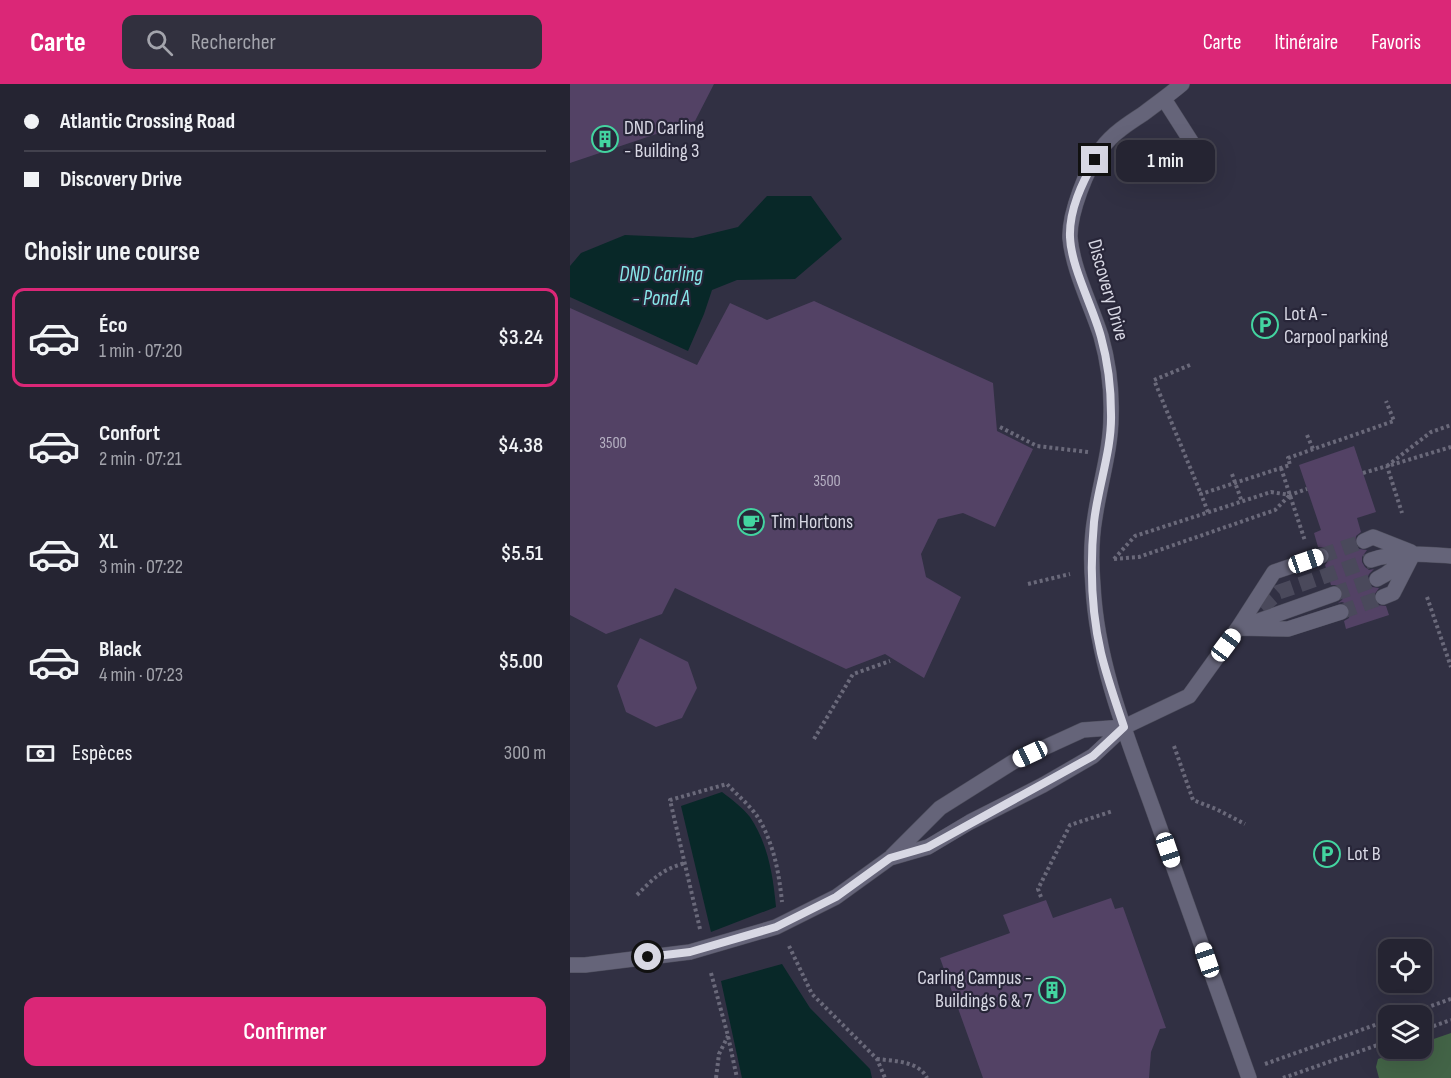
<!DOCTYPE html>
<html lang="fr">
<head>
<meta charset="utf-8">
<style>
  body { margin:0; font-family:"Sofia Sans Condensed",sans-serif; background:#31303e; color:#f1f3f6; height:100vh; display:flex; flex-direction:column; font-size:22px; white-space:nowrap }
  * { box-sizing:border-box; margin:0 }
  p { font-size:20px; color:#a3a4ac }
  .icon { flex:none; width:33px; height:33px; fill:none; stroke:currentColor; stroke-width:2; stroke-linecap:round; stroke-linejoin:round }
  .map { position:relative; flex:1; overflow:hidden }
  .details { display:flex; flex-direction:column; background:#252432; width:570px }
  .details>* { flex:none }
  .guide { display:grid; align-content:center; height:132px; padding:0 24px; background:#252432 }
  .tools { position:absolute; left:808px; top:855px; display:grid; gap:12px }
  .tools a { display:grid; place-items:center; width:54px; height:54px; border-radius:12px; background:#252432; box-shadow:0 6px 24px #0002,0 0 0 2px #42414d; font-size:30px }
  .end { position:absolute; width:27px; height:27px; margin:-14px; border:8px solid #d8d8e4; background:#111; box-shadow:0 0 0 3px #111 }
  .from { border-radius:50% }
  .bubble { position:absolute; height:42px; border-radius:12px; background:#252432; box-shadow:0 6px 24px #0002,0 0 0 2px #42414d; font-size:20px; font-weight:600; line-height:42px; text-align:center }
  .car { position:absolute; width:18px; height:36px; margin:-18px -9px; border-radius:8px; box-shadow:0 0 4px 2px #0007; background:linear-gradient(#fff 24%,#345 0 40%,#fff 0 76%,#345 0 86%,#fff 0) }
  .guide b { display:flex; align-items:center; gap:21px; height:57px; font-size:22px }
  .guide b+b { border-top:2px solid #42414d }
  .guide i { width:15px; height:15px; background:#f1f3f6 }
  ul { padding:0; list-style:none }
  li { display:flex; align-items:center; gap:18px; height:99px; margin:0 12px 9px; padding:0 12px; border:3px solid transparent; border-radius:12px }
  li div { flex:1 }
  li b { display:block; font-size:22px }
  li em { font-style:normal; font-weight:600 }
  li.active { border-color:#db2777 }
  li>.icon { width:54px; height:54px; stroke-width:1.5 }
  h2 { padding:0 24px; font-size:27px; line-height:72px }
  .pay { display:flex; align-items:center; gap:15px; height:66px; padding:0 24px; font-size:22px }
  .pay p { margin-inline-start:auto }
  .cta { display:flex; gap:12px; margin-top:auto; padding:12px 24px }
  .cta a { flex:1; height:69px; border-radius:12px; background:#db2777; color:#fff; font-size:24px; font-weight:600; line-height:69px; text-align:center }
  header { display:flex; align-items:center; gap:36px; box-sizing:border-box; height:84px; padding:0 30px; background:#db2777; color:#fff }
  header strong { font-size:28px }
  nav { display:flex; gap:33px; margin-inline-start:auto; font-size:21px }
  .search { width:420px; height:54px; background:#31303e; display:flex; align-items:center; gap:15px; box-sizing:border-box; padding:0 21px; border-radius:12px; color:#a3a4ac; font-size:22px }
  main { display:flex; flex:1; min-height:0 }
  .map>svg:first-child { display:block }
  .forest { fill:#436447 }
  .water { fill:#082828 }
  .building { fill:#534265 }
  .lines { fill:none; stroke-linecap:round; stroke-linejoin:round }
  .minor-tunnel { stroke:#4a495b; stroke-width:15; stroke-dasharray:15 8; stroke-linecap:butt }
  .minor-casing { stroke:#4e4e5d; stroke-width:16 }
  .path { stroke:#6a697a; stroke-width:4; stroke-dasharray:3 3; stroke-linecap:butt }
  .minor { stroke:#656479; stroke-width:15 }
  .route { stroke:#d8d8e4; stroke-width:8 }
  .labels { text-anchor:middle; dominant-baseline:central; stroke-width:4.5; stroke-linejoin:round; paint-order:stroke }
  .number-label { font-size:16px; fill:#b7b2c4 }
  .poi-label { font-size:20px; fill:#d8d8e4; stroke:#282639; text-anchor:start }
  .street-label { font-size:20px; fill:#d8d8e4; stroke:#282639 }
  .water-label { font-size:21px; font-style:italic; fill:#87e7e9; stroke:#282639 }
</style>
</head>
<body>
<header>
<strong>Carte</strong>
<div class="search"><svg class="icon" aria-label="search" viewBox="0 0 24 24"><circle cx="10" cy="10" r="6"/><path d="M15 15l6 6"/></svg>Rechercher</div>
<nav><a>Carte</a><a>Itinéraire</a><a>Favoris</a></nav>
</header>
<main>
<section class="details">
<div class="guide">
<b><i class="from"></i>Atlantic Crossing Road</b>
<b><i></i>Discovery Drive</b>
</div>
<h2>Choisir une course</h2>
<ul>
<li class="active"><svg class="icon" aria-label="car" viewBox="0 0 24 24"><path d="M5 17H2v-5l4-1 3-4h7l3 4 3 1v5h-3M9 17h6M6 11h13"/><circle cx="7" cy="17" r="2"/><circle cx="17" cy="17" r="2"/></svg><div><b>Éco</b><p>1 min · 07:20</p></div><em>$3.24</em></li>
<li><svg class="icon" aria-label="car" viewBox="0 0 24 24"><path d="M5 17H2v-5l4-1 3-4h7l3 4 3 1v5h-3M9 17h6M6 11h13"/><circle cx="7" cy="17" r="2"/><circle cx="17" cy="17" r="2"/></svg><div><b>Confort</b><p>2 min · 07:21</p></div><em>$4.38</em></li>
<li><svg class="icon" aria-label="car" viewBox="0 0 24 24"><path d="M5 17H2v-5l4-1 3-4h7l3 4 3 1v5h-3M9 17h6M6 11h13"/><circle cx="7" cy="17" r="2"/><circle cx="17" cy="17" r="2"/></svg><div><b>XL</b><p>3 min · 07:22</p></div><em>$5.51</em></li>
<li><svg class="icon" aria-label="car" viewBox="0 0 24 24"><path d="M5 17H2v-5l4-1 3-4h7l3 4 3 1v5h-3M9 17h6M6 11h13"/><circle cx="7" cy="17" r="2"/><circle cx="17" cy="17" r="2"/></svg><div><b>Black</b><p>4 min · 07:23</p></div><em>$5.00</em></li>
</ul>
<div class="pay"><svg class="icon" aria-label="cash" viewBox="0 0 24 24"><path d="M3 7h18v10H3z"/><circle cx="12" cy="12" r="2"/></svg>Espèces<p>300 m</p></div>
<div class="cta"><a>Confirmer</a></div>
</section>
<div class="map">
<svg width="881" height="994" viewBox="0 0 881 994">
  <rect width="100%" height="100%" fill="#313043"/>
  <path class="forest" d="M881 949V994H809L806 983 808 975 838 965 852 964V959Z"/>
  <path class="water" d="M197 112H241L272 155 225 195 167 196 142 206 134 230 118 267 0 213V182L11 169 55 151 123 154 168 143Z
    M152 708C161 715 173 724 180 733 198 760 203 791 206 823L141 848 111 722Z
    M212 880 240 924 300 985 302 994H172L151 897Z"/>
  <path class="building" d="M0 0H144L125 37 0 79Z
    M244 217 423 299 427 347 463 365 425 443 393 429 368 435 351 470 356 493 391 513 354 594 315 570 276 585 105 504 92 530 36 550 0 531V224L127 281 160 219 197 236Z
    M784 362 806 428 787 434 791 448 786 452 785 460 789 465 797 466 792 473V478L795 483 799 486 804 485 799 490 797 495 802 503 809 504 804 511V516L807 521 816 522 819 531 776 545 774 537 779 534 780 526 777 520 772 518 768 519 772 516 774 511 771 503 766 501H761L755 481 760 474V469L757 464 748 463 744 449 751 446 729 381Z
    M70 554 118 578 127 604 112 634 86 643 56 628 47 602Z
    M541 814 545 825 553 823 596 944 590 945 581 968 579 994H413L370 874 440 849 433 831 476 816 483 834Z"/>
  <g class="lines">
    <path class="minor-tunnel" d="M751 472 794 457
      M764 510 807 495
      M771 528 813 513
      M674 539 709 508 801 476"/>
    <defs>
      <path id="minor" d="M612 0C599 11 586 20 573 30 559 39 542 50 532 64 517 83 499 130 500 154 503 186 521 221 531 252 538 277 542 305 541 332 541 365 530 399 525 433 521 456 521 479 523 502 527 580 557 653 583 725 615 815 647 904 679 994
        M594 15 624 62
        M794 457 803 453 841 468
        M801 476C826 467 855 470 881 472
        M807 495 816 490 839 473
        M813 513 823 509 843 470
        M677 541 764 510
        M668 544 718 545 771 528
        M322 772 370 724 443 678 513 646 554 643
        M0 881H15L120 868 206 843 266 813 320 774 358 763 400 738 473 701 523 672 554 643 619 612 668 544 704 488 751 472"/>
    </defs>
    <use href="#minor" class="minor-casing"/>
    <path class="path" d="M620 281 584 296 631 410
      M430 343 467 362 518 368
      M737 351 743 365
      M821 381 881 363
      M817 382 861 348 881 341
      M711 384 735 457
      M793 389 817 382 832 429
      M662 390 672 418
      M638 428 631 410 720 381 718 374 824 337 816 317
      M544 475 565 452 701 408 720 411 737 405
      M544 475 569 473 705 426 720 411
      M458 500 500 490
      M857 513 881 583
      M244 655 283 590 320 577
      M604 662 623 716 646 725 675 740
      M67 811C84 794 91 786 115 779
      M471 813 468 805 500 741 543 727
      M130 845 100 716 157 700C167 711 181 722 189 735 204 761 209 789 212 818
      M219 862 242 910 307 975 315 994
      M141 889 158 952 167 994
      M833 932 881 915
      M852 946 881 936
      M307 975C324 977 349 977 357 994
      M695 980 819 936
      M146 994 149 970 158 952
      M713 994 819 957"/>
    <use href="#minor" class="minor"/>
  </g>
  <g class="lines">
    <path class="route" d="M78 873 120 868 206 843 266 813 320 774 358 763 523 672 554 643C546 619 537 594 531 569 521 526 520 481 524 438 528 402 542 366 541 330 541 304 538 278 531 253 523 223 501 183 500 153 499 126 512 99 525 76"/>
  </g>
  <defs>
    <symbol id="building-ring" viewBox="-11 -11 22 22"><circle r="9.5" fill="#282639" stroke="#43d4a0" stroke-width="1.5"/><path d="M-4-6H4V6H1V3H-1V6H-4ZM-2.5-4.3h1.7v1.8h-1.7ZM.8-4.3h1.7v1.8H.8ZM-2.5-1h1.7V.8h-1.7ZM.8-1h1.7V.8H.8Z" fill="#43d4a0"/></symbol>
    <symbol id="parking-ring" viewBox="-11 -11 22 22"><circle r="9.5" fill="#282639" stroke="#43d4a0" stroke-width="1.5"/><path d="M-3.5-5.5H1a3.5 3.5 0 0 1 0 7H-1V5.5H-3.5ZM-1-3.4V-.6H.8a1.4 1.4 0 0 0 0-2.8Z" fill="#43d4a0"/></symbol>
    <symbol id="cafe-ring" viewBox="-11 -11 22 22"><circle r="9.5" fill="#282639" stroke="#43d4a0" stroke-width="1.5"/><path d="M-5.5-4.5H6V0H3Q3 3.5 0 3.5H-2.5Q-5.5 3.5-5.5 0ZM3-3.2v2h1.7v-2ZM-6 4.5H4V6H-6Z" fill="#43d4a0"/></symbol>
  </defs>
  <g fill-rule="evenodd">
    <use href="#building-ring" x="20" y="40" width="30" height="30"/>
    <use href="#parking-ring" x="680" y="226" width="30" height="30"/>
    <use href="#cafe-ring" x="166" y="423" width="30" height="30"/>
    <use href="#parking-ring" x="742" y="755" width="30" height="30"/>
    <use href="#building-ring" x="467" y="891" width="30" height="30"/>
  </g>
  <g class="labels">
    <g class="number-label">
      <text x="43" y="359">3500</text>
      <text x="257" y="397">3500</text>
    </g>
    <g class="poi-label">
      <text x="54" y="44">DND Carling<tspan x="54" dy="23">- Building 3</tspan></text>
      <text x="714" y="230">Lot A -<tspan x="714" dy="23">Carpool parking</tspan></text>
      <text x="201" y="438">Tim Hortons</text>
      <text x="777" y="770">Lot B</text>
      <text x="462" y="894" text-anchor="end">Carling Campus -<tspan x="462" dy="23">Buildings 6 &amp; 7</tspan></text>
    </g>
    <g class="street-label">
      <text transform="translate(538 206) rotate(74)">Discovery Drive</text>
    </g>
    <g class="water-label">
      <text x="91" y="190">DND Carling<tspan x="91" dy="24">- Pond A</tspan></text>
    </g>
  </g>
</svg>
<div class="tools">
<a><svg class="icon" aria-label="locate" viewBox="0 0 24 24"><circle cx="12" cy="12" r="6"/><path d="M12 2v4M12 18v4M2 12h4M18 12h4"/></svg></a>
<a><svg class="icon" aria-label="layers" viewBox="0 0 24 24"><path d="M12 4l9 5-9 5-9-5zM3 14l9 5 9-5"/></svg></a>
</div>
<i class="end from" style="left:78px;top:873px"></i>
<i class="end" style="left:525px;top:76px"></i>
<div class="bubble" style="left:546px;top:56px;width:99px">1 min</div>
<i class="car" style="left:736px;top:477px;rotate:71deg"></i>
<i class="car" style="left:656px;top:561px;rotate:37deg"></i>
<i class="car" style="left:460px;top:670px;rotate:245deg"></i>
<i class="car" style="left:598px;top:766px;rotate:161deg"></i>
<i class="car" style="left:637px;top:876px;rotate:341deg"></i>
</div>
</main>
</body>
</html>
